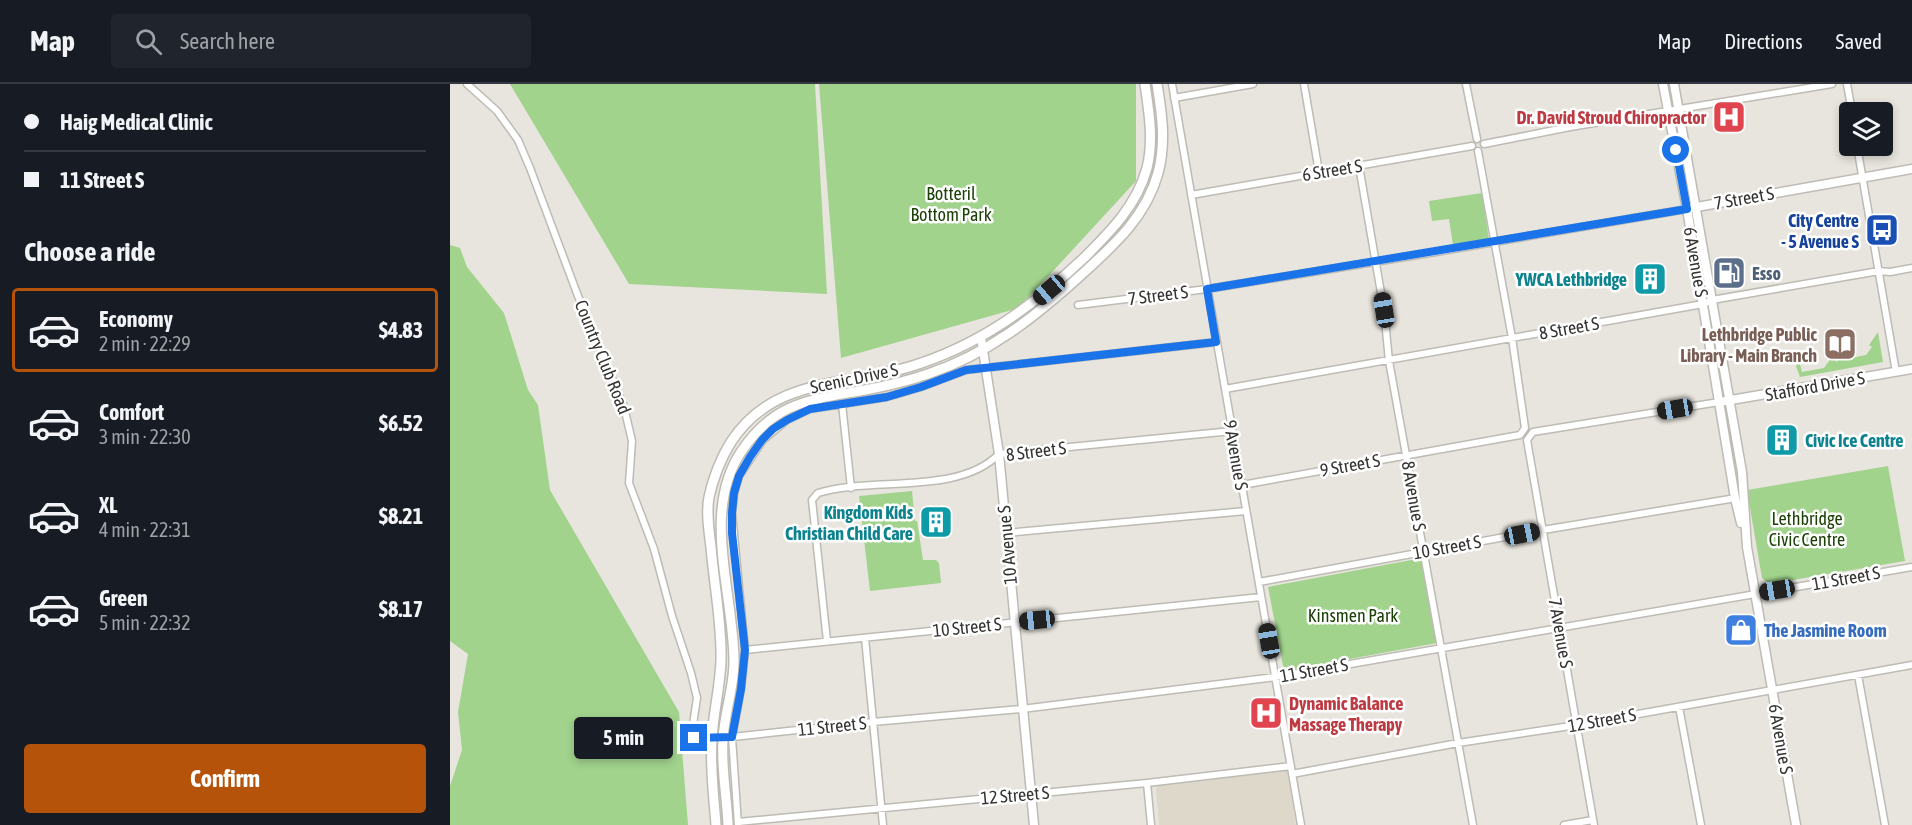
<!DOCTYPE html>
<html lang="en">
<head>
<meta charset="utf-8">
<style>
  body { margin:0; font-family:"Asap Condensed",sans-serif; background:#20242c; color:#f1f3f6; height:100vh; display:flex; flex-direction:column; font-size:22px; white-space:nowrap }
  * { box-sizing:border-box; margin:0 }
  p { font-size:20px; color:#9ea1a6 }
  .icon { flex:none; width:33px; height:33px; fill:none; stroke:currentColor; stroke-width:2; stroke-linecap:round; stroke-linejoin:round }
  .map { position:relative; flex:1; overflow:hidden }
  .side { display:flex; flex-direction:column; background:#171b24; width:450px }
  .side>* { flex:none }
  .banner { display:grid; align-content:center; height:132px; padding:0 24px; background:#171b24 }
  .fabs { position:absolute; left:1389px; top:18px; display:grid; gap:12px }
  .fabs a { display:grid; place-items:center; width:54px; height:54px; border-radius:6px; background:#171b24; box-shadow:0 3px 9px #0003; font-size:30px }
  .end { position:absolute; width:27px; height:27px; margin:-14px; border:8px solid #1a73e8; background:#fff; box-shadow:0 0 0 3px #fff }
  .from { border-radius:50% }
  .bubble { position:absolute; height:42px; border-radius:6px; background:#171b24; box-shadow:0 3px 9px #0003; font-size:20px; font-weight:700; line-height:42px; text-align:center }
  .car { position:absolute; width:18px; height:36px; margin:-18px -9px; border-radius:8px; box-shadow:0 0 4px 2px #0007; background:linear-gradient(#222 24%,#8ab4d8 0 40%,#222 0 76%,#8ab4d8 0 86%,#222 0) }
  .banner b { display:flex; align-items:center; gap:21px; height:57px; font-size:22px }
  .banner b+b { border-top:2px solid #363941 }
  .banner i { width:15px; height:15px; background:#f1f3f6 }
  ul { padding:0; list-style:none }
  li { display:flex; align-items:center; gap:18px; height:84px; margin:0 12px 9px; padding:0 12px; border:3px solid transparent; border-radius:6px }
  li div { flex:1 }
  li b { display:block; font-size:22px }
  li em { font-style:normal; font-weight:700 }
  li.selected { border-color:#b45309 }
  li>.icon { width:54px; height:54px; stroke-width:1.5 }
  h2 { padding:0 24px; font-size:27px; line-height:72px }
  .action { display:flex; gap:12px; margin-top:auto; padding:12px 24px }
  .action a { flex:1; height:69px; border-radius:6px; background:#b45309; color:#fff; font-size:24px; font-weight:700; line-height:69px; text-align:center }
  header { display:flex; align-items:center; gap:36px; box-sizing:border-box; height:84px; padding:0 30px; background:#171b24; border-bottom:2px solid #363941 }
  header strong { font-size:28px }
  nav { display:flex; gap:33px; margin-inline-start:auto; font-size:21px }
  .search { width:420px; height:54px; background:#20242c; display:flex; align-items:center; gap:15px; box-sizing:border-box; padding:0 21px; border-radius:6px; color:#9ea1a6; font-size:22px }
  main { display:flex; flex:1; min-height:0 }
  .map>svg:first-child { display:block }
  .built { fill:#ddd8ca }
  .green { fill:#a1d38d }
  .lines { fill:none; stroke-linecap:round; stroke-linejoin:round }
  .street-casing { stroke:#bdbbb4; stroke-width:9 }
  .secondary-casing { stroke:#bdbbb4; stroke-width:11 }
  .primary-casing { stroke:#bdbbb4; stroke-width:12 }
  .street { stroke:#fff; stroke-width:6 }
  .secondary { stroke:#fff; stroke-width:8 }
  .primary { stroke:#fff; stroke-width:9 }
  .route { stroke:#1a73e8; stroke-width:8 }
  .labels { text-anchor:middle; dominant-baseline:central; stroke-width:5; stroke-linejoin:round; paint-order:stroke }
  .health-label { font-size:18px; font-weight:bold; fill:#be3a42; stroke:#fff; text-anchor:end }
  .street-label { font-size:18px; fill:#353432; stroke:#fff }
  .park-label { font-size:18px; fill:#1b4106; stroke:#fff }
  .transit-label { font-size:18px; font-weight:bold; fill:#164399; stroke:#fff; text-anchor:end }
  .service-label { font-size:18px; font-weight:bold; fill:#4e5e75; stroke:#fff; text-anchor:start }
  .culture-label { font-size:18px; font-weight:bold; fill:#0d838f; stroke:#fff; text-anchor:end }
  .education-label { font-size:18px; font-weight:bold; fill:#785e54; stroke:#fff; text-anchor:end }
  .shop-label { font-size:18px; font-weight:bold; fill:#366cbe; stroke:#fff; text-anchor:start }
</style>
</head>
<body>
<header>
<strong>Map</strong>
<div class="search"><svg class="icon" aria-label="search" viewBox="0 0 24 24"><circle cx="10" cy="10" r="6"/><path d="M15 15l6 6"/></svg>Search here</div>
<nav><a>Map</a><a>Directions</a><a>Saved</a></nav>
</header>
<main>
<section class="side">
<div class="banner">
<b><i class="from"></i>Haig Medical Clinic</b>
<b><i></i>11 Street S</b>
</div>
<h2>Choose a ride</h2>
<ul>
<li class="selected"><svg class="icon" aria-label="car" viewBox="0 0 24 24"><path d="M5 17H2v-5l4-1 3-4h7l3 4 3 1v5h-3M9 17h6M6 11h13"/><circle cx="7" cy="17" r="2"/><circle cx="17" cy="17" r="2"/></svg><div><b>Economy</b><p>2 min · 22:29</p></div><em>$4.83</em></li>
<li><svg class="icon" aria-label="car" viewBox="0 0 24 24"><path d="M5 17H2v-5l4-1 3-4h7l3 4 3 1v5h-3M9 17h6M6 11h13"/><circle cx="7" cy="17" r="2"/><circle cx="17" cy="17" r="2"/></svg><div><b>Comfort</b><p>3 min · 22:30</p></div><em>$6.52</em></li>
<li><svg class="icon" aria-label="car" viewBox="0 0 24 24"><path d="M5 17H2v-5l4-1 3-4h7l3 4 3 1v5h-3M9 17h6M6 11h13"/><circle cx="7" cy="17" r="2"/><circle cx="17" cy="17" r="2"/></svg><div><b>XL</b><p>4 min · 22:31</p></div><em>$8.21</em></li>
<li><svg class="icon" aria-label="car" viewBox="0 0 24 24"><path d="M5 17H2v-5l4-1 3-4h7l3 4 3 1v5h-3M9 17h6M6 11h13"/><circle cx="7" cy="17" r="2"/><circle cx="17" cy="17" r="2"/></svg><div><b>Green</b><p>5 min · 22:32</p></div><em>$8.17</em></li>
</ul>
<div class="action"><a>Confirm</a></div>
</section>
<div class="map">
<svg width="1462" height="741" viewBox="0 0 1462 741">
  <rect width="100%" height="100%" fill="#e8e5de"/>
  <path class="built" d="M837 685 846 741H709L706 705 709 699Z"/>
  <path class="green" d="M60 0H365L377 210 179 200Z
    M369 0H686V97L569 224 391 274Z
    M1032 109 1039 156 1003 161 999 135 982 137 979 117Z
    M0 161 10 164 17 183 54 229 78 306 88 321 100 406 229 628 238 741H0V702L12 666 8 628 18 570 0 557Z
    M1428 248 1433 278 1350 293 1346 282 1349 276 1352 288 1374 284 1384 270 1386 278 1393 271 1386 265 1387 264 1399 262 1401 274 1416 271 1422 263 1419 261Z
    M1438 382 1455 477 1319 500 1312 494 1297 406Z
    M462 407 465 437H467L473 476H486L489 479 491 499 420 507 409 412Z
    M972 474 987 559 834 587 818 503Z"/>
  <g class="lines">
    <defs>
      <path id="street" d="M17 0 47 27 68 56 80 84 128 212 174 323 182 357 179 399 204 465 222 532 241 589 247 614 241 654H273L423 638 572 625 825 593 1462 483
        M722 0 851 741
        M854 0 869 88
        M1016 0 1027 55
        M1397 0 1402 28
        M724 14 803 0
        M1034 60 1120 43 1382 0
        M1407 62 1446 288
        M909 82 934 226 939 277 1023 741
        M741 111 1022 62
        M628 221 757 205 986 168 1237 125
        M775 305 1253 220 1262 216 1429 187 1440 188 1462 184
        M392 320 401 404
        M792 401 1070 351 1075 344 1062 254 1028 67
        M556 449 796 427
        M809 498 1093 446 1286 414
        M415 554 433 741
        M377 557 362 416 368 409C421 392 508 412 549 370L782 347
        M295 566 811 513
        M1408 591 1435 741
        M1229 623 1251 741
        M842 690 1008 659 1127 641 1462 581
        M697 699 701 741
        M288 738 697 699 841 682
        M288 741 282 653 291 605 295 566 282 429 284 409 289 392 313 356 337 336 360 325 437 313 471 303 516 286 767 258
        M1114 741 1143 736
        M1144 741 1077 356 1083 348 1269 318"/>
      <path id="secondary" d="M1213 0 1237 125 1285 414 1291 439
        M1224 0 1292 388 1297 463 1346 741
        M1241 124 1462 85
        M531 253 549 370 584 741
        M1275 317 1462 285"/>
      <path id="primary" d="M266 741C264 713 260 685 262 656 263 630 270 604 271 577 272 539 264 500 261 463 259 447 256 429 259 413 263 395 271 374 281 358 323 293 395 302 459 283 529 262 583 222 635 173 661 147 687 121 697 84 704 56 699 28 695 0
        M278 741C277 713 271 684 273 656 274 630 284 604 284 578 284 510 251 429 291 368 325 317 361 316 415 306 436 302 458 297 478 290 538 270 585 233 631 191 664 161 696 133 708 89 716 59 712 30 707 0"/>
    </defs>
    <use href="#street" class="street-casing"/>
    <use href="#secondary" class="secondary-casing"/>
    <use href="#primary" class="primary-casing"/>
    <use href="#street" class="street"/>
    <use href="#secondary" class="secondary"/>
    <use href="#primary" class="primary"/>
  </g>
  <g class="lines">
    <path class="route" d="M244 654 282 653 291 605 295 566 282 449V429L284 409 289 392 300 373 312 356 323 345 337 336 360 325 437 313 471 303 516 286 766 258 757 205 1237 125 1226 66"/>
  </g>
  <defs>
    <symbol id="hospital-square" viewBox="-11 -11 22 22"><rect x="-9" y="-9" width="18" height="18" rx="4" fill="#e0444e" stroke="#fff"/><path d="M-5-5h3v3.5h4V-5h3V5h-3V1.5h-4V5h-3Z" fill="#fff"/></symbol>
    <symbol id="bus-square" viewBox="-11 -11 22 22"><rect x="-9" y="-9" width="18" height="18" rx="4" fill="#1a4fb4" stroke="#fff"/><path d="M-5-6H5V4H4V6H2V4H-2V6H-4V4H-5ZM-3.5-4V0h7V-4ZM-3.5 1.2v1.5H-2V1.2ZM2 1.2v1.5H3.5V1.2Z" fill="#fff"/></symbol>
    <symbol id="fuel-square" viewBox="-11 -11 22 22"><rect x="-9" y="-9" width="18" height="18" rx="4" fill="#5c6f8a" stroke="#fff"/><path d="M-5.5-6h7V0h2V4h1.3V-2.5L3-4.5l.8-.8L6-3V5H2.5V1h-1V6h-7ZM-4.2-4.7v3.2H.2V-4.7Z" fill="#fff"/></symbol>
    <symbol id="building-square" viewBox="-11 -11 22 22"><rect x="-9" y="-9" width="18" height="18" rx="4" fill="#0f9aa8" stroke="#fff"/><path d="M-4-6H4V6H1V3H-1V6H-4ZM-2.5-4.3h1.7v1.8h-1.7ZM.8-4.3h1.7v1.8H.8ZM-2.5-1h1.7V.8h-1.7ZM.8-1h1.7V.8H.8Z" fill="#fff"/></symbol>
    <symbol id="library-square" viewBox="-11 -11 22 22"><rect x="-9" y="-9" width="18" height="18" rx="4" fill="#8d6e63" stroke="#fff"/><path d="M-6-4Q-3-5.5-.7-3.5V5Q-3 3-6 4ZM6-4Q3-5.5 .7-3.5V5Q3 3 6 4Z" fill="#fff"/></symbol>
    <symbol id="shop-square" viewBox="-11 -11 22 22"><rect x="-9" y="-9" width="18" height="18" rx="4" fill="#3f7fe0" stroke="#fff"/><path d="M-5-2.5h2.3a2.7 3.5 0 0 1 5.4 0H5L5.5 6h-11ZM-1.5-2.5h3a1.5 2.3 0 0 0-3 0Z" fill="#fff"/></symbol>
  </defs>
  <g fill-rule="evenodd">
    <use href="#hospital-square" x="1260" y="14" width="38" height="38"/>
    <use href="#bus-square" x="1413" y="127" width="38" height="38"/>
    <use href="#fuel-square" x="1260" y="170" width="38" height="38"/>
    <use href="#building-square" x="1181" y="176" width="38" height="38"/>
    <use href="#library-square" x="1371" y="241" width="38" height="38"/>
    <use href="#building-square" x="1313" y="337" width="38" height="38"/>
    <use href="#building-square" x="467" y="419" width="38" height="38"/>
    <use href="#shop-square" x="1272" y="527" width="38" height="38"/>
    <use href="#hospital-square" x="797" y="610" width="38" height="38"/>
  </g>
  <g class="labels">
    <g class="health-label">
      <text x="1256" y="33">Dr. David Stroud Chiropractor</text>
      <text x="839" y="619" text-anchor="start">Dynamic Balance<tspan x="839" dy="21">Massage Therapy</tspan></text>
    </g>
    <g class="street-label">
      <text transform="translate(882 86) rotate(-9)">6 Street S</text>
      <text transform="translate(1294 114) rotate(-10)">7 Street S</text>
      <text transform="translate(1246 178) rotate(80)">6 Avenue S</text>
      <text transform="translate(708 211) rotate(-7)">7 Street S</text>
      <text transform="translate(1119 244) rotate(-10)">8 Street S</text>
      <text transform="translate(153 273) rotate(68)">Country Club Road</text>
      <text transform="translate(404 294) rotate(-12)">Scenic Drive S</text>
      <text transform="translate(1365 302) rotate(-10)">Stafford Drive S</text>
      <text transform="translate(586 367) rotate(-7)">8 Street S</text>
      <text transform="translate(786 371) rotate(80)">9 Avenue S</text>
      <text transform="translate(900 381) rotate(-10)">9 Street S</text>
      <text transform="translate(964 412) rotate(80)">8 Avenue S</text>
      <text transform="translate(557 461) rotate(-95)">10 Avenue S</text>
      <text transform="translate(997 463) rotate(-10)">10 Street S</text>
      <text transform="translate(1396 494) rotate(-10)">11 Street S</text>
      <text transform="translate(517 543) rotate(-6)">10 Street S</text>
      <text transform="translate(1111 549) rotate(80)">7 Avenue S</text>
      <text transform="translate(864 586) rotate(-10)">11 Street S</text>
      <text transform="translate(1152 636) rotate(-10)">12 Street S</text>
      <text transform="translate(382 642) rotate(-6)">11 Street S</text>
      <text transform="translate(1331 655) rotate(80)">6 Avenue S</text>
      <text transform="translate(565 711) rotate(-5)">12 Street S</text>
    </g>
    <g class="park-label">
      <text x="501" y="109">Botteril<tspan x="501" dy="21">Bottom Park</tspan></text>
      <text x="1357" y="434">Lethbridge<tspan x="1357" dy="21">Civic Centre</tspan></text>
      <text x="903" y="531">Kinsmen Park</text>
    </g>
    <g class="transit-label">
      <text x="1409" y="136">City Centre<tspan x="1409" dy="21">- 5 Avenue S</tspan></text>
    </g>
    <g class="service-label">
      <text x="1302" y="189">Esso</text>
    </g>
    <g class="culture-label">
      <text x="1177" y="195">YWCA Lethbridge</text>
      <text x="1355" y="356" text-anchor="start">Civic Ice Centre</text>
      <text x="463" y="428">Kingdom Kids<tspan x="463" dy="21">Christian Child Care</tspan></text>
    </g>
    <g class="education-label">
      <text x="1367" y="250">Lethbridge Public<tspan x="1367" dy="21">Library - Main Branch</tspan></text>
    </g>
    <g class="shop-label">
      <text x="1314" y="546">The Jasmine Room</text>
    </g>
  </g>
</svg>
<div class="fabs">
<a><svg class="icon" aria-label="layers" viewBox="0 0 24 24"><path d="M12 4l9 5-9 5-9-5zM3 14l9 5 9-5"/></svg></a>
</div>
<i class="end from" style="left:1226px;top:66px"></i>
<i class="end" style="left:244px;top:654px"></i>
<div class="bubble" style="left:124px;top:633px;width:99px">5 min</div>
<i class="car" style="left:599px;top:206px;rotate:230deg"></i>
<i class="car" style="left:934px;top:226px;rotate:351deg"></i>
<i class="car" style="left:1225px;top:325px;rotate:261deg"></i>
<i class="car" style="left:1072px;top:450px;rotate:79deg"></i>
<i class="car" style="left:1327px;top:506px;rotate:260deg"></i>
<i class="car" style="left:587px;top:536px;rotate:264deg"></i>
<i class="car" style="left:819px;top:557px;rotate:350deg"></i>
</div>
</main>
</body>
</html>
